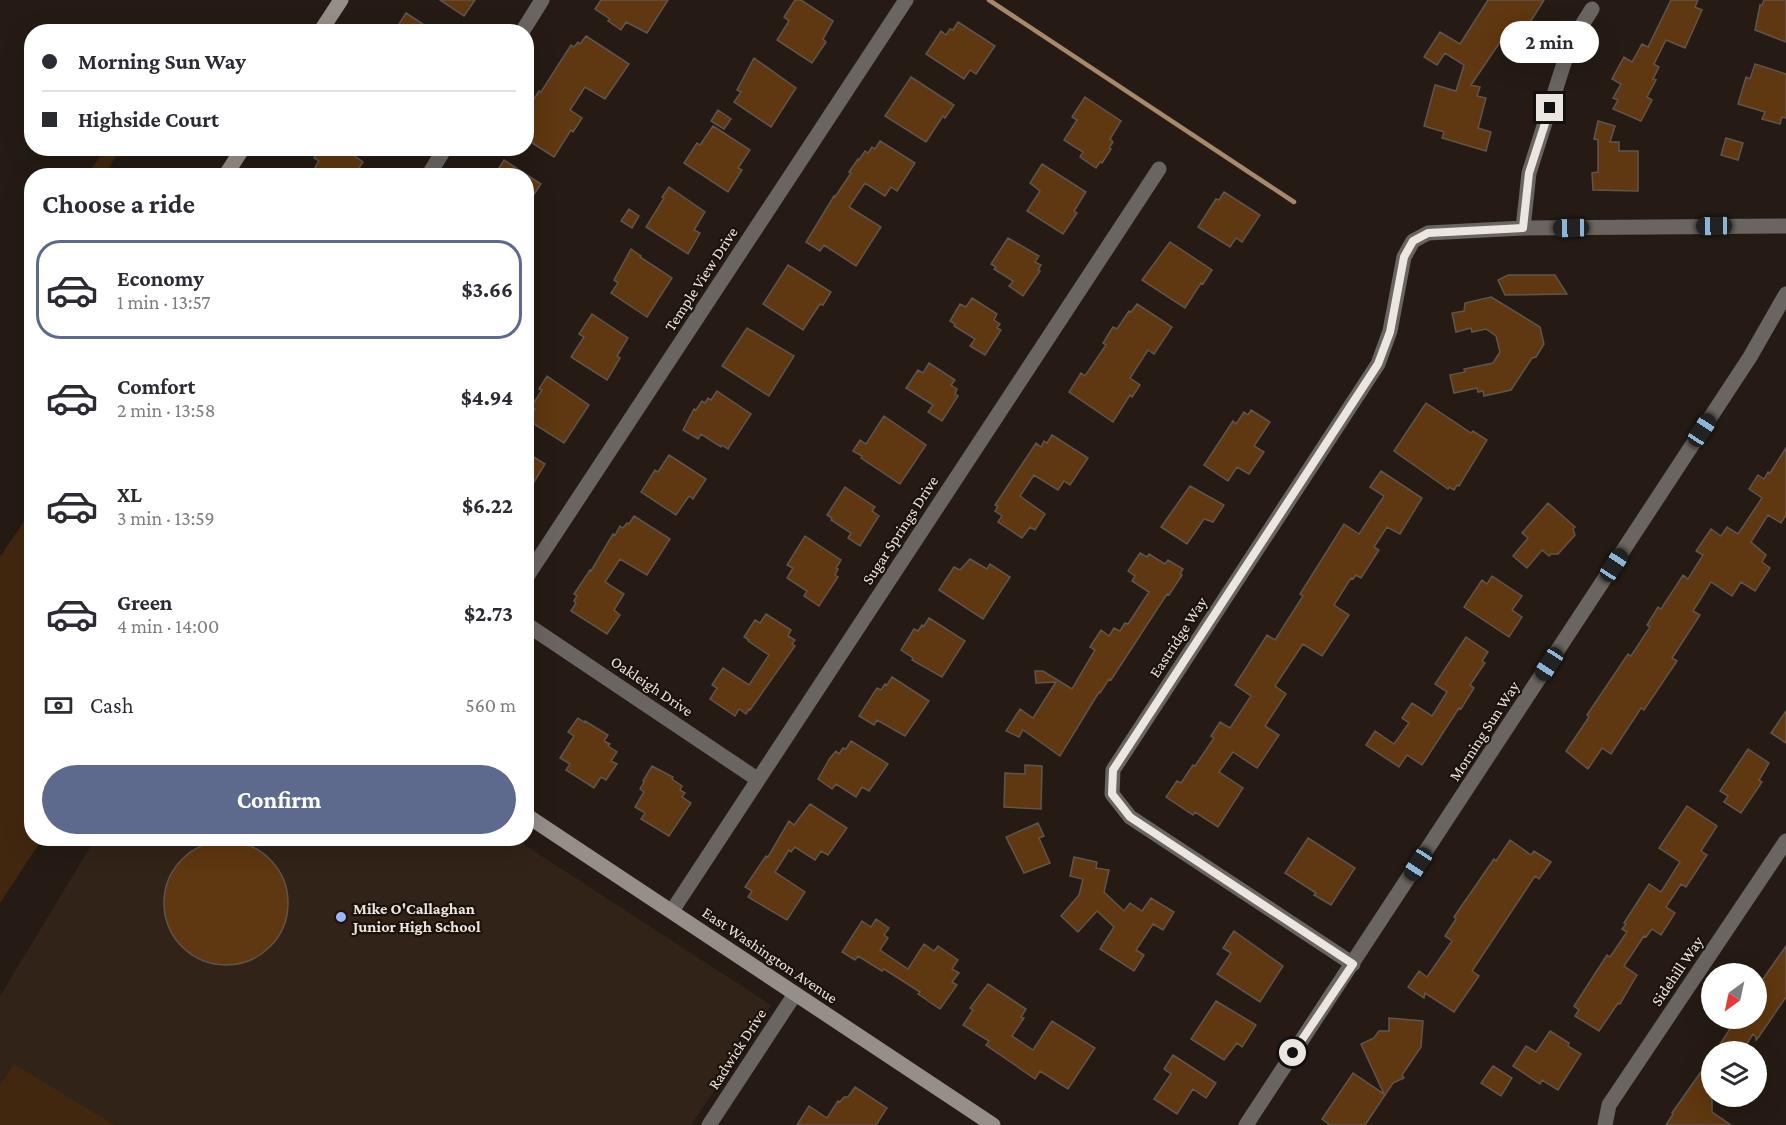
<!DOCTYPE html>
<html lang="en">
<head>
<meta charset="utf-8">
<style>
  body { margin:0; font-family:"Crimson Pro",serif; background:#f2f2f3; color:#2b2b33; height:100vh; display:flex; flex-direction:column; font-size:22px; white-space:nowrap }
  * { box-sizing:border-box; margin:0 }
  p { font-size:20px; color:#7c7c81 }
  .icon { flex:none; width:33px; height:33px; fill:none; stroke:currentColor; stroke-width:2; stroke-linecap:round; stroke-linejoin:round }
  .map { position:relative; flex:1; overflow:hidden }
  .drawer { position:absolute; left:24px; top:168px; width:510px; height:678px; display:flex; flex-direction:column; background:#fff; border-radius:24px; box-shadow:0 6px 24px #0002 }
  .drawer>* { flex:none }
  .top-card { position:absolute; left:24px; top:24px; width:510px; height:132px; border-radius:24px; box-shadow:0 6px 24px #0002; display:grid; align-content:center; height:132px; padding:0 18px; background:#fff }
  .needle { width:39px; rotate:213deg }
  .controls { position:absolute; left:1701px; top:963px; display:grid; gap:12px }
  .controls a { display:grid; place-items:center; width:66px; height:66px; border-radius:50%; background:#fff; box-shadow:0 6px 24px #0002; font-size:30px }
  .end { position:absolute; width:27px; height:27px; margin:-14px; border:8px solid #ece6e1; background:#111; box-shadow:0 0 0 3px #111 }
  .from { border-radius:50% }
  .bubble { position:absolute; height:42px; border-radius:21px; background:#fff; box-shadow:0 6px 24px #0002; font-size:20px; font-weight:700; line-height:42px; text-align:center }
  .car { position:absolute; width:18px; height:36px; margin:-18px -9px; border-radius:8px; box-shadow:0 0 4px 2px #0007; background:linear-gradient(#222 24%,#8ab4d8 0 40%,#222 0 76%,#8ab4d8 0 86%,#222 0) }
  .top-card b { display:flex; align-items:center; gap:21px; height:57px; font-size:22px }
  .top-card b+b { border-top:2px solid #e1e1e2 }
  .top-card i { width:15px; height:15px; background:#2b2b33 }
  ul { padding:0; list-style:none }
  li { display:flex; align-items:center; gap:18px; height:99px; margin:0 12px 9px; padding:0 6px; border:3px solid transparent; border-radius:24px }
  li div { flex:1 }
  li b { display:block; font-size:22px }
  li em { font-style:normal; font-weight:700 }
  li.active { border-color:#5e698e }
  li>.icon { width:54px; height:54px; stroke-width:1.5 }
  h2 { padding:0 18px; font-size:27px; line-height:72px }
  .pay { display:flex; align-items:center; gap:15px; height:66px; padding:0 18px; font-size:22px }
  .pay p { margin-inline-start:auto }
  .cta { display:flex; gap:12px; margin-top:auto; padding:12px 18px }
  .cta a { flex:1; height:69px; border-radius:36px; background:#5e698e; color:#fff; font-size:24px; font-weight:700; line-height:69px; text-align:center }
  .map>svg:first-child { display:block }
  .built { fill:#312317 }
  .green { fill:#42270f }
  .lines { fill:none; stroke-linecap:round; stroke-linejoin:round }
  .stream { stroke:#a8886d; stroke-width:4.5 }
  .building { fill:#5f3710; stroke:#5f554c; stroke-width:1.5 }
  .street { stroke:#6a6561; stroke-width:15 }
  .secondary { stroke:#968e88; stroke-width:15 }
  .route { stroke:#ece6e1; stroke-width:8 }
  .poi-dot { fill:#9db4fd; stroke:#1b120b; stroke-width:2 }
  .labels { text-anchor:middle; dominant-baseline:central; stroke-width:4.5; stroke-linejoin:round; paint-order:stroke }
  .street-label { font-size:16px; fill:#ece6e1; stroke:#1b120b }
  .poi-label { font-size:16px; font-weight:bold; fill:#ece6e1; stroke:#1b120b; text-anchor:start }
</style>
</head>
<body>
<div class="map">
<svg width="1786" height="1125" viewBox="0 0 1786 1125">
  <rect width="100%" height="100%" fill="#251b14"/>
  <path class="built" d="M514 838 771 1005 691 1125H0V996L95 839Z"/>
  <path class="green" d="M103 148 119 149 106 175H87L99 158Z
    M25 520 32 524V838L42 839 0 903V557Z
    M14 1064 114 1125H0V1085Z"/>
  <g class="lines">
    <path class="stream" d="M989 0 1294 202"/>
  </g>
  <path class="building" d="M440 0H475L464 16Z
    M601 0H668L647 33 626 22 621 30 608 21 610 19 595 9Z
    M795 0H801L833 21 823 39 826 42 812 63 777 40 789 21 784 17Z
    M1488 0H1544L1524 32 1519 29 1514 37 1508 34 1502 44 1500 42 1471 85 1480 87 1477 96 1486 98 1478 128 1491 132 1486 151 1442 138 1444 132 1424 126 1435 85 1456 91 1464 65 1445 53 1437 65 1424 57 1440 32 1460 44Z
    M1671 0H1698L1695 7 1702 10 1685 48 1666 40 1654 64 1659 67 1653 79 1656 80 1647 97 1652 100 1641 121 1613 109 1618 100 1613 98 1621 84 1612 79 1624 57 1632 62 1642 44 1648 47Z
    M1764 0H1786V42L1755 30 1760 5H1762Z
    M406 13 435 32H394Z
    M958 22 995 46 976 74 970 70 964 79 926 54 941 31 946 35 950 29 953 30Z
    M586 36 629 64 605 99 585 87 570 110 582 118 573 132 571 130 554 157 526 139V114L533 103 532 102 539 91 541 92 571 45 574 47 578 42 580 44Z
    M754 58 796 88 771 127 734 102 741 92 737 90Z
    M1755 64 1786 74V118L1782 117 1780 124 1762 119 1765 112 1738 104 1746 77 1750 79Z
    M911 77 954 105 945 118 943 116 926 142 885 116Z
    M1085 97 1121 121 1110 139 1113 142 1109 148 1111 149 1102 163 1100 162 1096 168 1080 157 1083 152 1064 140 1077 120 1072 117Z
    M718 110 731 119 724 129 711 121Z
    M1598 121 1615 126 1610 142H1619V151H1638V191L1593 190 1592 173 1598 172V140L1594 139Z
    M713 126 750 150 738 168 742 170 728 192 684 163 697 143 700 145Z
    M1726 138 1743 143 1738 160 1721 155Z
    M880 141 915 163 897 191 891 187 885 196 865 183 849 207 881 227 856 266 824 245 820 251 806 242 834 196 835 197 851 173 849 172 858 159 859 160 865 151 868 153 872 147 875 149Z
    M320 148H343L363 162 354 176H310L319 161 314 158Z
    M504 160 541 184 526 206V176H494Z
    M1042 164 1086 192 1074 211 1077 213 1063 234 1027 211 1040 191 1030 183Z
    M669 187 705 212 694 230 700 233 688 254 646 227 664 198 662 197Z
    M1224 192 1260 215 1242 242 1236 238 1230 247 1198 227 1216 199 1219 200Z
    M629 209 639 216 632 228 621 221Z
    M1008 238 1039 256 1035 262 1041 265 1038 270 1040 271 1023 296 1009 286 1013 281 994 269 996 267 991 264Z
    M1170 242 1212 270 1203 284 1201 283 1185 308 1142 280Z
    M631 249 641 256 640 257 672 278 647 317 611 293 618 283 614 280Z
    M788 265 831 292 823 305 820 304 803 330 763 304Z
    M1508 275H1555L1567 294 1505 295 1498 280Z
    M1491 297 1540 327 1544 344 1536 357 1532 358 1511 390 1484 396 1483 391 1478 392 1477 388 1454 393 1450 375 1465 372 1464 369 1493 363 1500 352 1496 336 1486 329 1472 332 1471 328 1456 332 1452 313 1464 311 1465 303Z
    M972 298 997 314 994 320 1000 324 997 328 1001 330 985 355 970 346 975 339 954 326 955 324 950 321 960 304 966 307Z
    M1137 304 1172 327 1154 354 1148 350 1130 378 1140 385 1132 397 1130 395 1113 422 1069 392 1081 373 1085 376 1106 345 1103 343 1113 327 1117 329 1129 311 1131 312Z
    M592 314 628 338 617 356 620 358 607 380 571 357 584 337 579 334Z
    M747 328 794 356 769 396 722 366Z
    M929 363 955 380 951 385 957 389 955 394 958 396 942 421 928 412 933 405 906 388 918 370 923 373Z
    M547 376 589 405 564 443 528 420 535 409 531 407 542 390 539 389Z
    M717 391 751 414 728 449 722 445 721 447 701 434 698 439 683 430 694 409 696 410 702 401 705 403 708 398 711 400Z
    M1426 403 1471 433 1473 431 1487 440 1459 486 1457 485 1454 490 1449 487 1448 489 1394 451Z
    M1251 410 1270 422 1254 446 1264 452 1249 474 1237 467 1228 481 1204 465 1233 421 1236 424 1244 412 1248 415Z
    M884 416 926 445 900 484 861 458 862 456 853 451 860 440 866 444Z
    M1052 435 1088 458 1070 485 1064 481 1058 490 1034 475 1020 496 1045 514 1035 530 1030 527 1022 538 998 522 1002 516 995 511 998 506 995 505 1036 443 1041 447 1044 441 1047 443Z
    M1786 448V515L1781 523 1768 515 1751 542 1766 555 1762 562 1770 568 1755 591 1741 582 1732 596 1711 582 1693 611 1700 615 1672 658 1677 661 1644 710 1641 708 1611 754 1602 748 1588 769 1566 751 1589 717 1587 715 1628 654 1631 656 1650 627 1647 625 1658 607 1661 609 1683 575 1688 579 1703 555 1696 551 1711 529 1721 536 1727 527 1738 534 1762 498 1749 489 1758 475 1764 479 1768 472 1770 473Z
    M526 452 545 464 526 495Z
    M669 455 706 479 693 499 689 496 676 515 641 492 655 470 658 472Z
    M1381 471 1422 498 1400 534 1387 527 1374 547 1379 550 1361 578 1356 575 1353 579 1351 578 1334 605 1349 615 1322 656 1303 644 1275 686 1286 694 1265 726 1279 735 1257 768 1233 752 1219 772 1243 788 1218 827 1195 812 1193 815 1166 797 1177 781 1181 783 1193 765 1195 766 1214 738 1211 736 1220 722 1230 728 1251 696 1235 685 1267 635 1275 640 1303 596 1300 594 1344 524 1359 534 1384 496 1370 487Z
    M1190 486 1224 505 1213 522 1204 519 1187 544 1161 527Z
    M845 487 875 507 872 511 879 516 860 546 848 538 851 533 831 520 832 518 827 515Z
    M1548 503 1575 527 1573 529 1575 535 1558 554H1551L1549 556 1542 550 1527 568 1513 556 1528 538 1522 533Z
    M634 516 670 539 647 575 620 559 605 582 624 594 614 610 620 615 607 634 571 611 576 603 574 601 577 596 574 594 590 570 591 571 613 534 615 535 620 526 623 528 627 523 629 524Z
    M805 536 841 560 836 568 838 569 835 575 838 577 819 606 804 596 807 591 787 578 793 568 787 565Z
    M1140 553 1147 557 1149 554 1165 564 1168 560 1183 569 1180 574 1182 575 1169 595 1167 594 1111 680 1109 679 1100 693 1099 692 1060 756 1023 730 1019 737 1006 731 1020 709 1033 718 1056 682 1036 683 1035 671H1043L1072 689 1095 650 1090 647 1101 630 1109 636 1114 628 1120 631 1125 623 1128 624 1149 592 1132 581 1135 576 1128 571Z
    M970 559 987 569 990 564 1010 577 983 619 939 590 954 567 960 570Z
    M1492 576 1522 596 1512 610 1522 617 1509 637 1464 607 1482 580 1487 584Z
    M766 614 791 630 788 636 795 640 792 644 795 646 750 710 749 709 746 714 739 709 735 716 710 699 717 688 712 685 723 668 749 685 769 655 748 641 749 640 744 637 755 620 760 623Z
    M929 618 965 641 942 677 912 660 913 658 901 650 914 629 918 631 922 625 924 626Z
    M1466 637 1488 652 1482 661 1485 663 1470 685 1474 688 1461 709 1459 708 1422 765 1407 755 1399 767 1366 745 1375 731 1394 744 1409 723 1402 718 1412 703 1432 716 1447 692 1435 684Z
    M892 677 929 701 905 736 877 720 874 725 859 716 877 688 881 690 885 684 887 685Z
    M1786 711V743L1771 733Z
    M578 718 584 722 585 721 608 735 604 741 610 744 608 746 617 752 611 761 617 764 606 780 601 777 594 788 566 770 570 764 560 758 574 736 568 732Z
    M851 741 888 764 869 791 862 787 856 797 836 784 832 789 818 779 830 758 836 751 839 754 843 748 846 749Z
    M1748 749 1769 763 1759 780 1762 782 1741 813 1724 802 1728 796 1720 791Z
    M1025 765 1042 766 1041 809 1004 807 1005 773 1025 774Z
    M652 766 673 777 672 779 682 786 680 790 685 793 682 797 691 803 669 836 641 819 645 813 635 807 644 792 640 789 644 782 643 781Z
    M810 804 847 828 828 855 821 851 815 860 795 847 791 852 789 850 775 872 805 892 787 920 748 897 752 891 745 887 766 856 768 857 789 821 794 825Z
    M1687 806 1717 826 1701 851 1707 855 1686 887 1681 884 1666 907 1675 913 1661 935 1652 929 1646 937 1644 936 1624 966 1637 975 1620 1004 1618 1003 1599 1031 1575 1016 1579 1010 1574 1006 1607 955 1610 957 1627 932 1622 929 1626 924 1624 923 1649 884 1661 892 1680 862 1659 848Z
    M1038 823 1044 836 1039 838 1050 863 1024 873 1006 837Z
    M1308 838 1355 868 1331 905 1314 895 1316 893 1285 873Z
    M1510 840 1531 855 1534 851 1551 862 1539 879 1535 876 1472 971 1479 976 1454 1012 1425 993 1424 998 1408 987 1419 971 1427 977 1452 941 1445 936 1456 919 1454 917 1494 859 1496 861Z
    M164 903a62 62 0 1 1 124 0a62 62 0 1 1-124 0Z
    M1074 857 1097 862 1096 868 1109 870 1104 892 1124 911 1130 903 1142 911 1151 898 1174 912 1163 930 1153 924 1136 950 1144 955 1134 971 1100 949 1114 927 1097 911 1078 932 1061 916 1079 895 1083 879 1070 876Z
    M876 919 889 928 884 935 888 938 880 950 908 969 924 944 934 951 938 946 958 960 952 969 959 973 952 982 957 985 940 1009 918 994 920 992 884 969 882 971 858 956 855 960 842 952 862 921 871 927Z
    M1234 931 1283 966 1260 1002 1217 974 1231 953 1223 948Z
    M1786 946V997L1758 1038 1756 1040V1037L1753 1034 1742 1052H1715L1737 1018H1756V989Z
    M988 984 1026 1009 1021 1017 1024 1018 1012 1036 1033 1050 1052 1021 1095 1048 1068 1089 1040 1071 1035 1079 986 1045 989 1041 963 1025 973 1010 970 1008Z
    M1216 1001 1256 1025 1242 1047 1237 1043 1224 1060 1191 1039Z
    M1389 1018 1423 1021 1421 1047 1402 1075 1404 1078 1393 1083 1365 1125H1330L1322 1119 1353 1073 1384 1094 1361 1044 1374 1038 1379 1031H1389Z
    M1550 1031 1569 1043 1568 1046 1581 1054 1558 1090 1542 1080 1540 1084 1513 1066 1526 1046 1536 1052Z
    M1173 1055 1216 1083 1206 1098 1193 1089 1177 1114 1154 1099 1171 1074 1164 1069Z
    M1712 1056V1112L1731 1125H1666L1673 1114 1672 1113Z
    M1493 1066 1512 1078 1501 1096 1481 1083Z
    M855 1087 887 1108 876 1125H797L809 1106 827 1118 838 1101 840 1102 844 1097H848Z"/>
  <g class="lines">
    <path class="street" d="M522 32 542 0
      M428 176 445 148
      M1523 228 1529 173 1570 44 1592 9
      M526 578 906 0
      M526 624 757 779
      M672 911 1159 169
      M1353 964 1130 817 1112 794 1113 770 1378 364 1390 331 1404 257 1413 241 1428 233 1523 228 1786 226
      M709 1125 795 994
      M1246 1125 1750 357 1786 294
      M1605 1125 1609 1105 1786 841"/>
    <path class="secondary" d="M320 32 341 0
      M225 176 243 148
      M32 469V474
      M526 815 993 1125"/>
  </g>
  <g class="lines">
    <path class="route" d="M1293 1053 1353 964 1130 817 1112 794 1113 770 1378 364 1390 332 1404 257 1413 241 1428 233 1523 228 1529 173 1550 108"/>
  </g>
  <circle class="poi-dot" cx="341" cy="917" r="6"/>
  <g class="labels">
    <g class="street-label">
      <text transform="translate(701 279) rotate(-57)">Temple View Drive</text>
      <text transform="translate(900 530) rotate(-57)">Sugar Springs Drive</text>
      <text transform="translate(1178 637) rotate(-57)">Eastridge Way</text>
      <text transform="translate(652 686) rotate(34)">Oakleigh Drive</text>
      <text transform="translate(1484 731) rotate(-57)">Morning Sun Way</text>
      <text transform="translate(770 955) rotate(34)">East Washington Avenue</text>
      <text transform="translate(1677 971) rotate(-56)">Sidehill Way</text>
      <text transform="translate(737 1049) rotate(-57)">Radwick Drive</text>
    </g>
    <g class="poi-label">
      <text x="353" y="908">Mike O'Callaghan<tspan x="353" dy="18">Junior High School</tspan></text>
    </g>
  </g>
</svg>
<div class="controls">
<a><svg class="needle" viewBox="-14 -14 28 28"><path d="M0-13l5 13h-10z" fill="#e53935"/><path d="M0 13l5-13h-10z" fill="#7c7c81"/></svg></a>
<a><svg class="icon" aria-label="layers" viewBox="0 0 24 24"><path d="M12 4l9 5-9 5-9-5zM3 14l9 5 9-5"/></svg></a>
</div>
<i class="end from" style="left:1293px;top:1053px"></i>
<i class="end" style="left:1550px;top:108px"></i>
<div class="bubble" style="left:1500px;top:21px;width:99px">2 min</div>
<i class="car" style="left:1714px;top:226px;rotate:269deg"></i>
<i class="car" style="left:1571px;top:228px;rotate:269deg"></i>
<i class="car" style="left:1702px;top:430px;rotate:33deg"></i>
<i class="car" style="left:1614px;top:565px;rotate:33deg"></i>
<i class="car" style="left:1549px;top:664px;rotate:213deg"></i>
<i class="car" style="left:1418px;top:864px;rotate:213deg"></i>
<div class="top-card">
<b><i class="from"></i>Morning Sun Way</b>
<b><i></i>Highside Court</b>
</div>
<section class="drawer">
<h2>Choose a ride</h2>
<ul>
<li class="active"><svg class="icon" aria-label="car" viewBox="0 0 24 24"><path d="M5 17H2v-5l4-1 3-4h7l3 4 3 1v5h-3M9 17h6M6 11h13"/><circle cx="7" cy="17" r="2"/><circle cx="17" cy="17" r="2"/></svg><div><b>Economy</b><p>1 min · 13:57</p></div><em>$3.66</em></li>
<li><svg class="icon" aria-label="car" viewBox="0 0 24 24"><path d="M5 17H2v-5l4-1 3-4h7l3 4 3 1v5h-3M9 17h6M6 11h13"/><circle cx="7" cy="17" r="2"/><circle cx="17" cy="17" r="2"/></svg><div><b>Comfort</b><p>2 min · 13:58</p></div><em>$4.94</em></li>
<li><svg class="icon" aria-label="car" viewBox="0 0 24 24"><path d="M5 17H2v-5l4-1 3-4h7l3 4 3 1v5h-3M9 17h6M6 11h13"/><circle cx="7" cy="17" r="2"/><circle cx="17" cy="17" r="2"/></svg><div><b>XL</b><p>3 min · 13:59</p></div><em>$6.22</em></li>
<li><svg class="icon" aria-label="car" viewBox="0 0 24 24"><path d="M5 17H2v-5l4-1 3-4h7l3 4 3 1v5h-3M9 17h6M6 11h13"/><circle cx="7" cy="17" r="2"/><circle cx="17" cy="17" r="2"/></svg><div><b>Green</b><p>4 min · 14:00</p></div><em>$2.73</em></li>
</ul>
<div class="pay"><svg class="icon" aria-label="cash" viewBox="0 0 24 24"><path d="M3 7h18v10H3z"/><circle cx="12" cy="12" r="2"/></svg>Cash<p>560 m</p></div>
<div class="cta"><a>Confirm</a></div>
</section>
</div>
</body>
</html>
